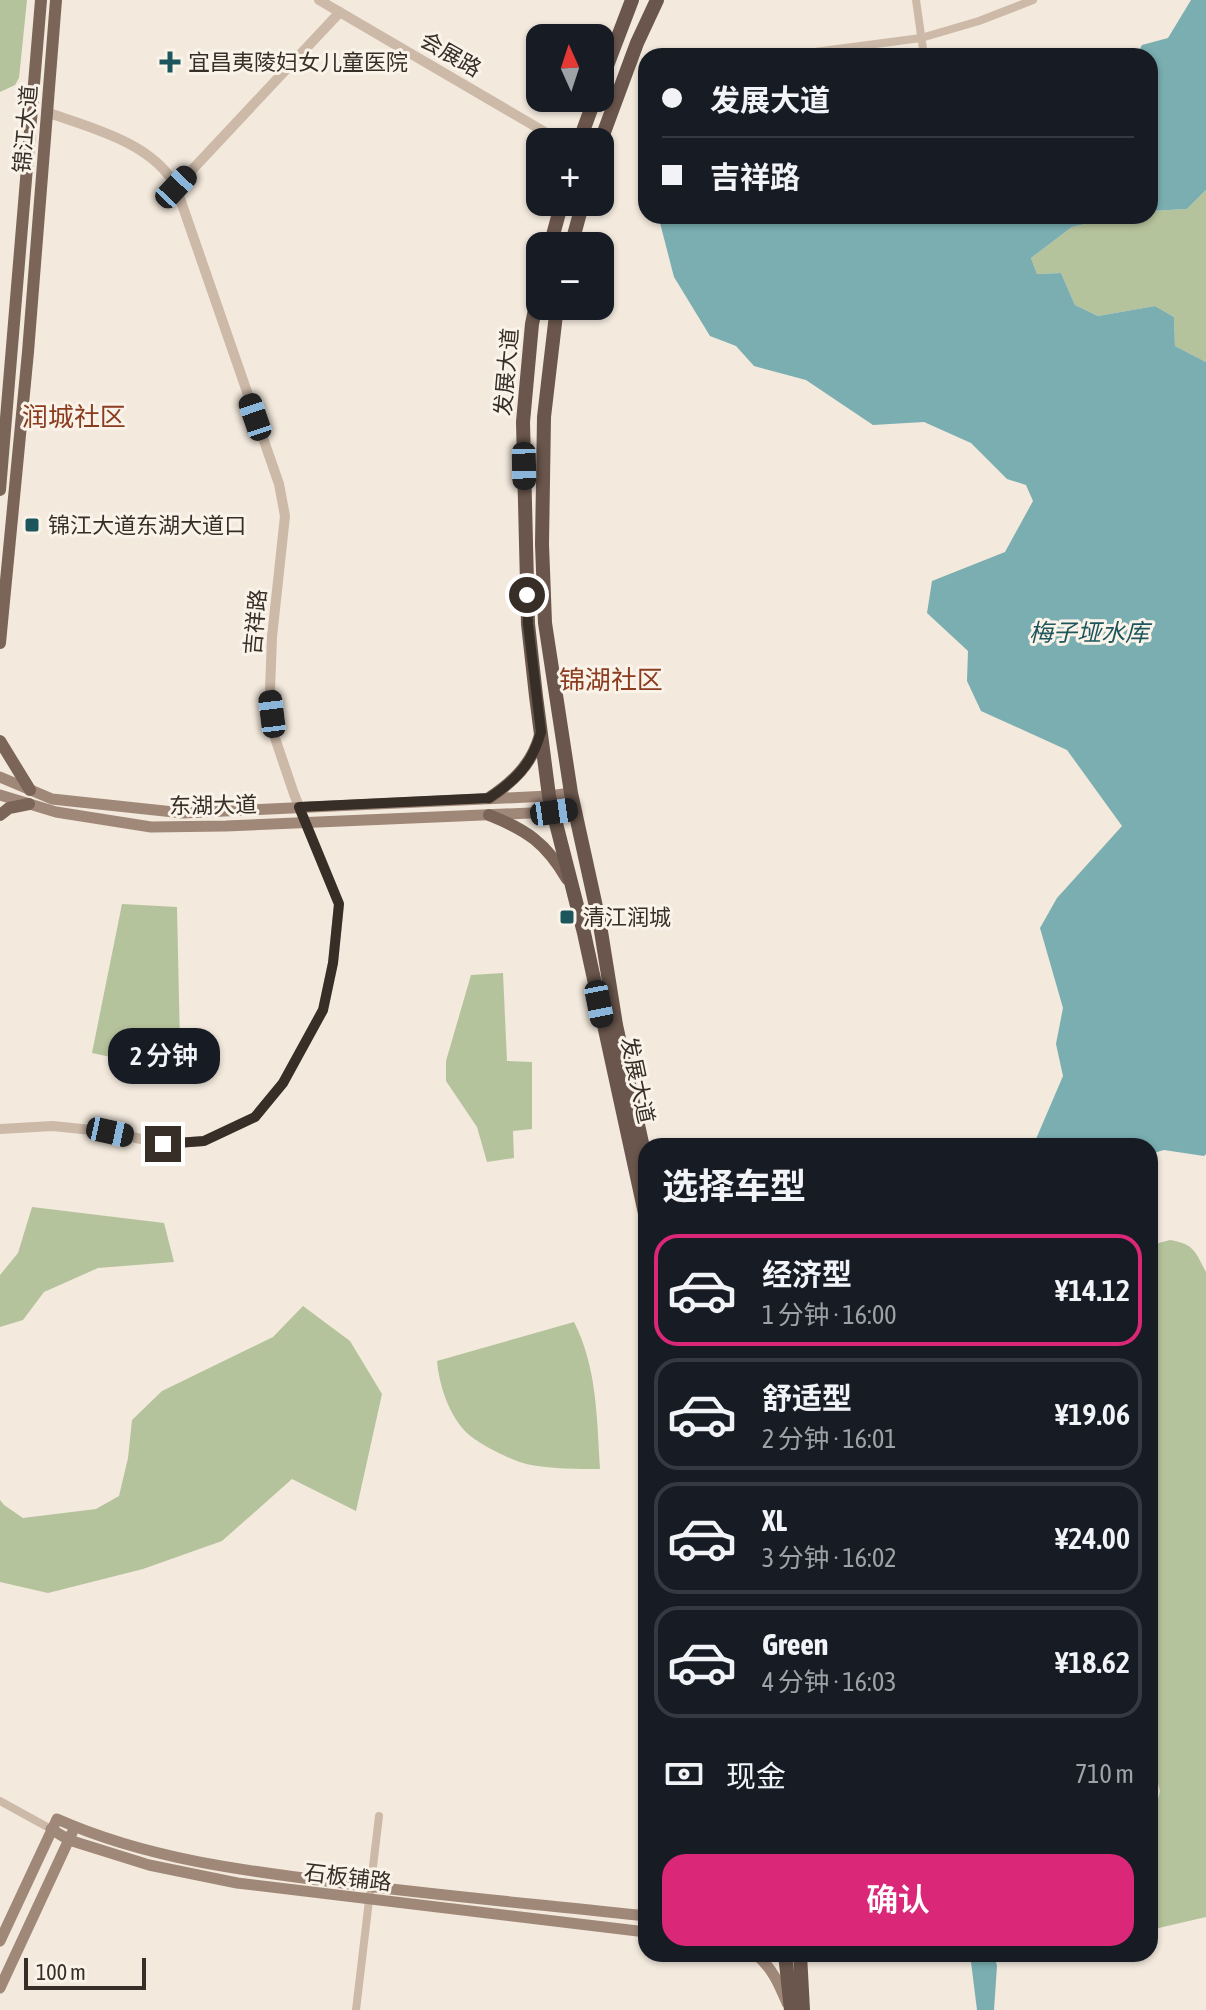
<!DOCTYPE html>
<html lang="zh">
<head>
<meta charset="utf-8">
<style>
  body { margin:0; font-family:"Asap Condensed","Noto Sans SC",sans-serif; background:#242831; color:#f1f3f6; height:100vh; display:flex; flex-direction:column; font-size:30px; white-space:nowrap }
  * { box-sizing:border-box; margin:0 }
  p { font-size:26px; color:#9ea1a6 }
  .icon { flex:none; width:44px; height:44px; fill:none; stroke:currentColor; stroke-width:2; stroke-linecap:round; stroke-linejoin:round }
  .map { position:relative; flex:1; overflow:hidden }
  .drawer { position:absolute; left:638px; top:1138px; width:520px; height:824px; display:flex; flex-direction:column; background:#171b24; border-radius:24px; box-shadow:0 2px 6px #0004 }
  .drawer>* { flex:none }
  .guide { position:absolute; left:638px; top:48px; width:520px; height:176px; border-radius:24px; box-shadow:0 2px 6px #0004; display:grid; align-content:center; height:176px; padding:0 24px; background:#171b24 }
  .needle { width:52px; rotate:357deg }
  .buttons { position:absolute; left:526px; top:24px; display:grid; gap:16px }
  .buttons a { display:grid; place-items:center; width:88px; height:88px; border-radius:16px; background:#171b24; box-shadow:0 2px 6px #0004; font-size:40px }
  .scale { position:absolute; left:24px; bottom:20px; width:122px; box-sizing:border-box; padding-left:8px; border:4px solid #382e28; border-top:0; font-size:22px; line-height:28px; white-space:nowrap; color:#382e28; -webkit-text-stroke:6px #faf3e9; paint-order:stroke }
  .end { position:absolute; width:36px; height:36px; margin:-18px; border:10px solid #382e28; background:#fff; box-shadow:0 0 0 4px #fff }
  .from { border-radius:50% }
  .bubble { position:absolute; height:56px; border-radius:24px; background:#171b24; box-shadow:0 2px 6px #0004; font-size:26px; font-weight:600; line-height:56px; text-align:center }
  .car { position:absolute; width:24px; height:48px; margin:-24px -12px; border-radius:10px; box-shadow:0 0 6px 2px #0007; background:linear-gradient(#222 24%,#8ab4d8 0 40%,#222 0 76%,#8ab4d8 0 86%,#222 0) }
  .guide b { display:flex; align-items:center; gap:28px; height:76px; font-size:30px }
  .guide b+b { border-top:2px solid #363941 }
  .guide i { width:20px; height:20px; background:#f1f3f6 }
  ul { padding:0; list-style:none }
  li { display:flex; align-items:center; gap:24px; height:112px; margin:0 16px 12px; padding:0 8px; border:4px solid #363941; border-radius:24px }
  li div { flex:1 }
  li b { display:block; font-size:30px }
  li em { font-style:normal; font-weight:600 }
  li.active { border-color:#db2777 }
  li>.icon { width:72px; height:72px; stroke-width:1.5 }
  h2 { padding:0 24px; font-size:36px; line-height:96px }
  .pay { display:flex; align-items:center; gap:20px; height:88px; padding:0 24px; font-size:30px }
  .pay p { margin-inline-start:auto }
  .cta { display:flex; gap:16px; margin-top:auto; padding:16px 24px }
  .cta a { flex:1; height:92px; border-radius:24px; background:#db2777; color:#fff; font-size:32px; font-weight:600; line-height:92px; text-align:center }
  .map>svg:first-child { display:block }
  .green { fill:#b5c39c }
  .water { fill:#7aaeb1 }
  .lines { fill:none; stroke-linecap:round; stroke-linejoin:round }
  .minor { stroke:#ccb9a8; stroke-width:8 }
  .tertiary { stroke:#ccb9a8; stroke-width:10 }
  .secondary { stroke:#a08879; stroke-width:11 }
  .primary { stroke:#7b6559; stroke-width:12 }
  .trunk { stroke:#6a564c; stroke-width:14 }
  .route { stroke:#382e28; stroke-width:10 }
  .poi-dot { fill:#1c565c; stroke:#faf3e9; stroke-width:3 }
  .labels { text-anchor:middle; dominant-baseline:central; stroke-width:6; stroke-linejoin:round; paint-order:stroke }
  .street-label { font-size:22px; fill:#382e28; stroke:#faf3e9 }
  .poi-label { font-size:22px; fill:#382e28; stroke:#faf3e9; text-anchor:start }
  .water-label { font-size:24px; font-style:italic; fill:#1c565c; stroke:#faf3e9 }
  .quarter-label { font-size:26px; fill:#8b3b1e; stroke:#faf3e9 }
</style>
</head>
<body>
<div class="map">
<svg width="1206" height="2010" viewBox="0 0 1206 2010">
  <rect width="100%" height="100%" fill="#f3e9dd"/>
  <path class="green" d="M0 0H27L19 78 15 85 0 92Z
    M1206 190V362L1175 346 1174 317 1155 306 1098 316 1075 305 1061 273 1037 274 1031 258 1072 227 1119 216H1150V211L1187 209Z
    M122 904 177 907 180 1046 172 1070 92 1053Z
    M503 973 507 1061 532 1062V1129L513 1131 514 1158 487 1162 477 1127 446 1081V1061L471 975Z
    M32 1207 164 1223 174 1262 98 1268 44 1292 23 1320 0 1327V1275L18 1253Z
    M1170 1240C1194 1244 1195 1251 1206 1272V1917L1150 1930V1834L1160 1791 1150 1753V1339L1152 1313 1150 1254 1155 1244Z
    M303 1306 350 1341 382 1394 356 1511 292 1479 222 1541 143 1569 48 1593 0 1582V1500L4 1505 23 1518 96 1509 119 1496 128 1458 132 1420 162 1391 273 1337Z
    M574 1322C597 1367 597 1419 600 1469 577 1469 553 1469 531 1465 514 1462 475 1443 464 1430 448 1412 439 1384 437 1361Z"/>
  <path class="water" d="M1191 0H1206V190L1187 209 1150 211V56H1136L1142 45 1168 38Z
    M666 216H1119L1072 227 1031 258 1037 274 1061 273 1075 305 1098 316 1155 306 1174 317 1175 346 1206 362V1154L1204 1156 1164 1150 1150 1154V1146H1033L1063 1076 1056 1044 1063 1008 1040 928 1057 898 1122 826 1067 750 981 711 967 681 968 651 927 613 932 581 1005 552 1033 501 1026 485 1007 479 971 443 924 422 873 425 806 380 754 366 736 346 710 336 674 277 659 219Z
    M970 1954H994L997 1966 994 2010H977Z"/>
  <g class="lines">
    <path class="minor" d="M916 0 924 56
      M807 53 921 38 979 21 1033 0
      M0 1801 51 1829
      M356 2010 379 1816"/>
    <path class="tertiary" d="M319 0 562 142
      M176 187 340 12
      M0 1129 53 1126 110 1132 163 1144 204 1141 255 1117 283 1083 323 1010 333 963 339 904 294 794 275 738 270 690 272 637 285 516 279 484 176 187C154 143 89 127 46 112"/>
    <path class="secondary" d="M0 777 52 799 183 813 549 796 571 793
      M0 795 56 812 151 827 226 826 459 816 554 812 575 809
      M51 1829 69 1840 149 1865 237 1883 646 1932
      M0 1941 57 1819C147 1859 245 1871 342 1883 443 1896 545 1905 646 1916
      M755 1954C772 1967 779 1984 787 2003
      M0 1988 72 1833"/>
    <path class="primary" d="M0 490 41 0
      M0 643 28 352 56 0
      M0 741 30 790
      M489 798C513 782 532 764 540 735
      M0 815 9 808 29 804
      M489 815C527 830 546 843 567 879"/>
    <path class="trunk" d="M600 84 632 0
      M579 142 595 98
      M600 143 637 43 657 0
      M550 246 562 202
      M571 246 583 202
      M540 286 532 324 523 422 528 624 536 696 549 796 584 933 646 1218
      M557 306 544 417 542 544 545 623 571 793 600 925 616 1025 646 1161
      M785 1954 791 2010
      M800 1954 803 2010"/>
  </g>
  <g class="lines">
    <path class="route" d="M163 1144 204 1141 255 1117 283 1083 323 1010 333 963 339 904 299 807 489 798C516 780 532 764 541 732L528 624 527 595"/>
  </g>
  <g class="poi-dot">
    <path d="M166 50h8v8h8v8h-8v8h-8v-8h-8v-8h8z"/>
    <rect x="24" y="517" width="16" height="16" rx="4"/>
    <rect x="559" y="909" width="16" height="16" rx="4"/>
  </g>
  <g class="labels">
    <g class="street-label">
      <text transform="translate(451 54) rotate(30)">会展路</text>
      <text transform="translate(25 129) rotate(-85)">锦江大道</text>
      <text transform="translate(506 372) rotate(-85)">发展大道</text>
      <text transform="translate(255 622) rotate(-85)">吉祥路</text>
      <text transform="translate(213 805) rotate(-1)">东湖大道</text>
      <text transform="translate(638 1080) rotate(78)">发展大道</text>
      <text transform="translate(348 1877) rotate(7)">石板铺路</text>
    </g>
    <g class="poi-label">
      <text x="188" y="62">宜昌夷陵妇女儿童医院</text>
      <text x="48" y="525">锦江大道东湖大道口</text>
      <text x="583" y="917">清江润城</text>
    </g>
    <g class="water-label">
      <text x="1089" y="632">梅子垭水库</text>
    </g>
    <g class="quarter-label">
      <text x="74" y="417">润城社区</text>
      <text x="611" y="680">锦湖社区</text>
    </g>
  </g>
</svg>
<div class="buttons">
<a><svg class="needle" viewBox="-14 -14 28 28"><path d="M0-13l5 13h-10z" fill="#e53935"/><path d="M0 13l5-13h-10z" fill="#9ea1a6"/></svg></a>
<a>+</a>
<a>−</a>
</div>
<div class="scale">100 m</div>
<i class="end from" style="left:527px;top:595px"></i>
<i class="end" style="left:163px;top:1144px"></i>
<div class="bubble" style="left:108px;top:1028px;width:112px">2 分钟</div>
<i class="car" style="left:176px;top:187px;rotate:43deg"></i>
<i class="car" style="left:255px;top:417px;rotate:341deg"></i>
<i class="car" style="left:524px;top:466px;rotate:179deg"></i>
<i class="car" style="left:272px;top:714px;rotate:353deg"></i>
<i class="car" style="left:554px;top:812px;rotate:82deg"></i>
<i class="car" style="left:599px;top:1004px;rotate:169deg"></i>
<i class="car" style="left:110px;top:1132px;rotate:102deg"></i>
<div class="guide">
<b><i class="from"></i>发展大道</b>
<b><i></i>吉祥路</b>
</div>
<section class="drawer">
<h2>选择车型</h2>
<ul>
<li class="active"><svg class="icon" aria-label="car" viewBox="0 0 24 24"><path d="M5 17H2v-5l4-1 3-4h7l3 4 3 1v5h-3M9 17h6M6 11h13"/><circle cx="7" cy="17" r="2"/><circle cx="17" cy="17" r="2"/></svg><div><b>经济型</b><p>1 分钟 · 16:00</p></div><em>¥14.12</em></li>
<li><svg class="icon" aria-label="car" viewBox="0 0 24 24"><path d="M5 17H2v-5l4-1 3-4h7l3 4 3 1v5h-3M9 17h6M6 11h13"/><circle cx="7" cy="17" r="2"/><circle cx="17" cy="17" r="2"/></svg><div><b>舒适型</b><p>2 分钟 · 16:01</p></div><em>¥19.06</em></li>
<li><svg class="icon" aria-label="car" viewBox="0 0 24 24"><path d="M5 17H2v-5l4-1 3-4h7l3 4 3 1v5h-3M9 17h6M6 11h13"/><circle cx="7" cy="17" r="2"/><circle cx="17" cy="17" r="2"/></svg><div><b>XL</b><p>3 分钟 · 16:02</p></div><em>¥24.00</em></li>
<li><svg class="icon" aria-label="car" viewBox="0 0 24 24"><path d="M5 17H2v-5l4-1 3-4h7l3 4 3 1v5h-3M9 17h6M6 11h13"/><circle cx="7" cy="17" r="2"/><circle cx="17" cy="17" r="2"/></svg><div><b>Green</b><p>4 分钟 · 16:03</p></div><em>¥18.62</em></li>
</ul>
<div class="pay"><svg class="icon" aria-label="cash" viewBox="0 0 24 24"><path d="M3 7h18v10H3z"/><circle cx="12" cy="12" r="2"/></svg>现金<p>710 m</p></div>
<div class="cta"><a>确认</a></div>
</section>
</div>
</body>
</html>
